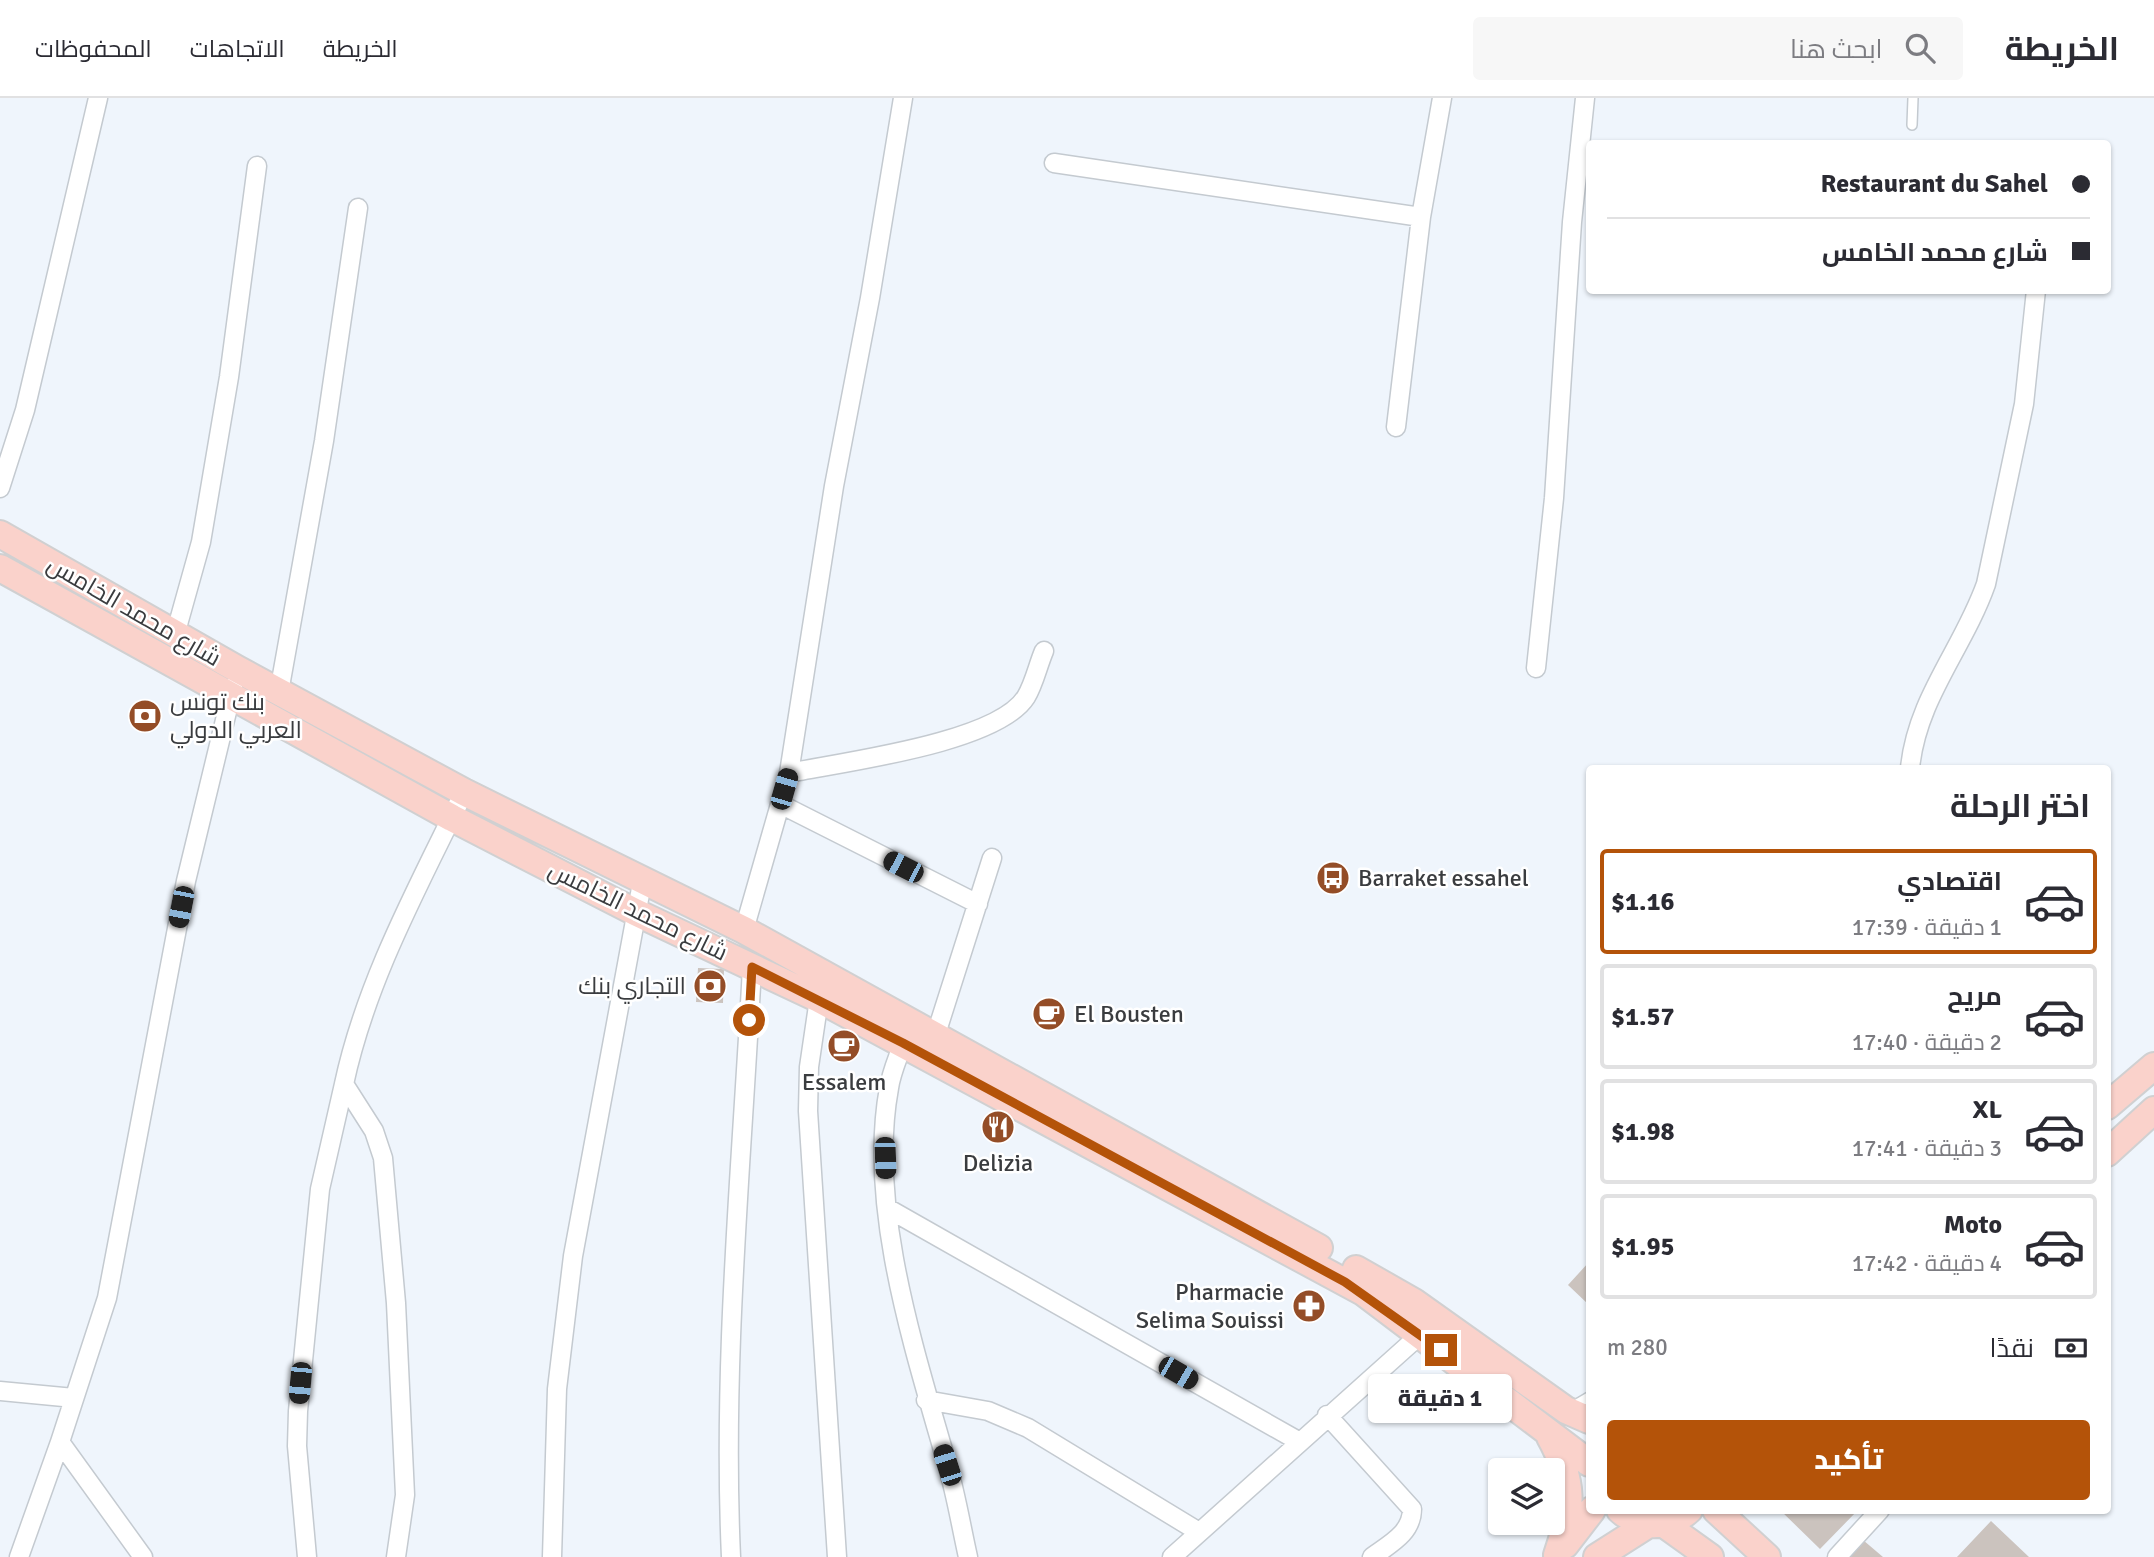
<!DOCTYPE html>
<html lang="ar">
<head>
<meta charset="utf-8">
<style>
  body { margin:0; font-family:Signika,Cairo,sans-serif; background:#f7f7f7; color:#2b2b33; direction:rtl; height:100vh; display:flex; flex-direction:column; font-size:26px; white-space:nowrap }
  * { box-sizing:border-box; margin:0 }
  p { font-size:23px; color:#7c7c81 }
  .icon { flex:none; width:38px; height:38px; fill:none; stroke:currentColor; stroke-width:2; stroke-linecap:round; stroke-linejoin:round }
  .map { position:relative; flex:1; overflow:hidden; direction:ltr }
  .panel { position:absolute; left:1586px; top:667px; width:525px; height:749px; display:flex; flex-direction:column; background:#fff; border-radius:7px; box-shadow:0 2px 5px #0004; direction:rtl }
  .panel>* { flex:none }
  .banner { position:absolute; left:1586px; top:42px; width:525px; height:154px; border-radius:7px; box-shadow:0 2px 5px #0004; direction:rtl; display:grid; align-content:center; height:154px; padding:0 21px; background:#fff }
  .buttons { position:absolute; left:1488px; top:1360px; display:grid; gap:14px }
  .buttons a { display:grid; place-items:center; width:77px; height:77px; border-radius:7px; background:#fff; box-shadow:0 2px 5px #0004; font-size:35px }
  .end { position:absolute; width:32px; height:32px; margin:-16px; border:9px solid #b45309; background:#fff; box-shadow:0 0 0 4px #fff }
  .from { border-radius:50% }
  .bubble { position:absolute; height:49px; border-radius:7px; background:#fff; box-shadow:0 2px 5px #0004; font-size:23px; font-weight:800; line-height:49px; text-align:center; direction:rtl }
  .car { position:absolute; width:21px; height:42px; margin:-21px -10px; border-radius:9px; box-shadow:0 0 5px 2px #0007; background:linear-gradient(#222 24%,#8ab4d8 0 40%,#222 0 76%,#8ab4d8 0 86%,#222 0) }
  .banner b { display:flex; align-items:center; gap:24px; height:66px; font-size:26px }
  .banner b+b { border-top:2px solid #e1e1e2 }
  .banner i { width:18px; height:18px; background:#2b2b33 }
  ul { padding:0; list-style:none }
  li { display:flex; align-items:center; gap:21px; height:105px; margin:0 14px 10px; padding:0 7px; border:4px solid #e1e1e2; border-radius:7px }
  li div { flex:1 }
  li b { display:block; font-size:26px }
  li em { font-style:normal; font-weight:800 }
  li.on { border-color:#b45309 }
  li>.icon { width:63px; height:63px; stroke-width:1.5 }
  h2 { padding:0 21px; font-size:32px; line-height:84px }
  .pay { display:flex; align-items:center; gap:18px; height:77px; padding:0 21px; font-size:26px }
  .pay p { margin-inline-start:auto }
  .cta { display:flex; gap:14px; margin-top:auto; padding:14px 21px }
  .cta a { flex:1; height:80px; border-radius:7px; background:#b45309; color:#fff; font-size:28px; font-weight:800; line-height:80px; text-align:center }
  header { display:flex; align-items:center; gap:42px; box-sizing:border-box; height:98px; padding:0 35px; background:#fff; border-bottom:2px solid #e1e1e2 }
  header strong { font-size:33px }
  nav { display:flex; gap:38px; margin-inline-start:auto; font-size:24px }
  .search { width:490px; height:63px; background:#f7f7f7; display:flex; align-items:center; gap:18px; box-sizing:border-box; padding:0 24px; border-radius:7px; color:#7c7c81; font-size:26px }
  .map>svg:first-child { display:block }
  .building { fill:#cbc3be }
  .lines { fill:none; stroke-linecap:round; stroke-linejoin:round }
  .lane-casing { stroke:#c4cad0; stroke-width:12 }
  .street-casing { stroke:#c4cad0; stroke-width:21 }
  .primary-casing { stroke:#d0d0d1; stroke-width:30 }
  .lane { stroke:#fff; stroke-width:9 }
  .street { stroke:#fff; stroke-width:18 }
  .primary { stroke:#fad2cb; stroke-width:26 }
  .route { stroke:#b45309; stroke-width:9 }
  .labels { text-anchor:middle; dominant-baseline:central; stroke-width:5; stroke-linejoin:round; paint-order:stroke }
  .street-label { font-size:24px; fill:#3a3c3f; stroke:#fff }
  .poi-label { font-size:24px; fill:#3a3c3f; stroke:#fff; text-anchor:start }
</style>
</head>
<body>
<header>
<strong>الخريطة</strong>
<div class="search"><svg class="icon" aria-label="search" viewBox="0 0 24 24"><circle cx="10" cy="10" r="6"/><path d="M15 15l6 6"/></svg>ابحث هنا</div>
<nav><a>الخريطة</a><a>الاتجاهات</a><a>المحفوظات</a></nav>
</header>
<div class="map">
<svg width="2154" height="1459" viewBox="0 0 2154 1459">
  <rect width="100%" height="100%" fill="#eff5fc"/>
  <path class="building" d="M698 870 724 871 723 905 696 904Z
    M1589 1164V1207L1568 1187Z
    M1780 1412H1858L1820 1451Z
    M1991 1423 2029 1459H1957Z
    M1863 1442 1883 1459H1849Z"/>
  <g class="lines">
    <defs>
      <path id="lane" d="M1912 27 1913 0
        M1572 1309 1589 1299"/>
      <path id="street" d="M1054 65 1421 119
        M1396 329 1421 119 1442 0
        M0 390 25 312 98 0
        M175 537 201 444 229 279 257 68
        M1536 570 1554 400 1572 124 1585 0
        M279 594 324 343 358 110
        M1910 670C1917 600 1963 551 1986 486L2024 306 2036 192
        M789 675C843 664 997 645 1026 599 1034 586 1038 567 1044 553
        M780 706 978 806
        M744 832 789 675 834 388 870 200 903 0
        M819 901 809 969 808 1013 837 1459
        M936 936 992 760
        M903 945C898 960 891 975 889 990 867 1109 915 1253 947 1366 956 1396 961 1428 968 1459
        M887 1110 1300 1344
        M0 1293 74 1300
        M926 1302 988 1313 1028 1330 1199 1434
        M1327 1317 1412 1411C1412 1435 1390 1446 1372 1459
        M19 1459 60 1344
        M143 1459 60 1344 107 1200 186 783 233 589
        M307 1459 297 1348 298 1313 320 1091 344 986
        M396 1459 405 1397 396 1205 383 1060 374 1033 344 986C366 883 418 789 464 694
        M552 1459 557 1291 573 1158 642 785
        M731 1459C722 1262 742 1065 752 869
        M1172 1459 1421 1236
        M1837 1459 1880 1412"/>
      <path id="primary" d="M0 436 237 571 464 694 744 832 1319 1150
        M0 470 452 720 635 814 819 901 1363 1194 1589 1365
        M2107 1008 2154 968
        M2107 1055 2154 1012
        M1356 1171 1414 1204 1566 1312 1589 1322
        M1550 1339C1574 1382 1573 1412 1557 1457
        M1620 1412C1641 1431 1668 1431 1689 1412
        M1716 1412 1767 1459
        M1664 1426 1710 1459
        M1565 1447 1592 1412
        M1597 1459 1647 1427"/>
    </defs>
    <use href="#lane" class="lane-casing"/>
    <use href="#street" class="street-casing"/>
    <use href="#primary" class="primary-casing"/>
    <use href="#lane" class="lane"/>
    <use href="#street" class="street"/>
    <use href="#primary" class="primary"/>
  </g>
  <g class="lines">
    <path class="route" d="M749 922 752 869 903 945 1345 1184 1441 1252"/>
  </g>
  <defs>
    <symbol id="bank-disc" viewBox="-11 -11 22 22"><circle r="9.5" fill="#944d27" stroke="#fff"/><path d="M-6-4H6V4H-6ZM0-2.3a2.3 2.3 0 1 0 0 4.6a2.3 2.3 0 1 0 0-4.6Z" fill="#fff"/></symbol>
    <symbol id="bus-disc" viewBox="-11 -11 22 22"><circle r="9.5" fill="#944d27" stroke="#fff"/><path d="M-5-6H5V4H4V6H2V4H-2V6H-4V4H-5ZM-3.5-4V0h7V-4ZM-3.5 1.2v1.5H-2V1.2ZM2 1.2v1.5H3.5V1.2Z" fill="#fff"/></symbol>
    <symbol id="cafe-disc" viewBox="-11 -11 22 22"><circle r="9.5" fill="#944d27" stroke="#fff"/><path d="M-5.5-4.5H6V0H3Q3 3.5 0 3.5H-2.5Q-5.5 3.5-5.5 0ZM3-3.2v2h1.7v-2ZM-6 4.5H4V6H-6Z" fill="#fff"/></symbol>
    <symbol id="restaurant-disc" viewBox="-11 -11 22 22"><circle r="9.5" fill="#944d27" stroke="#fff"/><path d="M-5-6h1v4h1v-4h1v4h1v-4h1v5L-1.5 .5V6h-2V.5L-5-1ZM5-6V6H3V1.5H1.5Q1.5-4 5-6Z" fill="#fff"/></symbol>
    <symbol id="pharmacy-disc" viewBox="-11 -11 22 22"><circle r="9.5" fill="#944d27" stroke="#fff"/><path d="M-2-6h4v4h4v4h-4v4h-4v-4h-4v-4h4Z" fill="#fff"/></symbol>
  </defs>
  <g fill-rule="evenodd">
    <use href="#bank-disc" x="126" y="599" width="38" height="38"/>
    <use href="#bus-disc" x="1314" y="761" width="38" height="38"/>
    <use href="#bank-disc" x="691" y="869" width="38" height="38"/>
    <use href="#cafe-disc" x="1030" y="897" width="38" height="38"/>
    <use href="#cafe-disc" x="825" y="929" width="38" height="38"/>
    <use href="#restaurant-disc" x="979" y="1010" width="38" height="38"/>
    <use href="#pharmacy-disc" x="1290" y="1189" width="38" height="38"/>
  </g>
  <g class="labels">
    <g class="street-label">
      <text transform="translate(134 513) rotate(30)">شارع محمد الخامس</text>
      <text transform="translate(638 813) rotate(26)">شارع محمد الخامس</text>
    </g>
    <g class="poi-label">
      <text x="170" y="604">بنك تونس<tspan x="170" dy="28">العربي الدولي</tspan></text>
      <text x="1358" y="780">Barraket essahel</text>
      <text x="686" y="888" text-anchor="end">التجاري بنك</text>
      <text x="1074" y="916">El Bousten</text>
      <text x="844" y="984" text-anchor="middle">Essalem</text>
      <text x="998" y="1065" text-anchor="middle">Delizia</text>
      <text x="1284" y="1194" text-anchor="end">Pharmacie<tspan x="1284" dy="28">Selima Souissi</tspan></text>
    </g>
  </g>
</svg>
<div class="buttons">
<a><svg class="icon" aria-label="layers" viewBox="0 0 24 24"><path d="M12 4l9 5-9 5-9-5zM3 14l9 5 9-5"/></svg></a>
</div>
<i class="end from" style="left:749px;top:922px"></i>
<i class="end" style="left:1441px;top:1252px"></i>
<div class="bubble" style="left:1368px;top:1276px;width:144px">1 دقيقة</div>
<i class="car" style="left:784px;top:691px;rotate:16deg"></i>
<i class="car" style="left:903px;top:769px;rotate:297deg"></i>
<i class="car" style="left:181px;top:809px;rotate:191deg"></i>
<i class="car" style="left:885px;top:1060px;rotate:178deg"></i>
<i class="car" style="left:1178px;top:1275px;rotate:120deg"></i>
<i class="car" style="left:300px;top:1285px;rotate:185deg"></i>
<i class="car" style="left:947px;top:1367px;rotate:342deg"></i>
<div class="banner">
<b><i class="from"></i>Restaurant du Sahel</b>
<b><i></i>شارع محمد الخامس</b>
</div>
<section class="panel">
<h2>اختر الرحلة</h2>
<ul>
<li class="on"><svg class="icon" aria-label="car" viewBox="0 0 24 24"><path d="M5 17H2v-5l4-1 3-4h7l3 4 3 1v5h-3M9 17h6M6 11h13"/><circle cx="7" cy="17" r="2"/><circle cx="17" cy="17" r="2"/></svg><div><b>اقتصادي</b><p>1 دقيقة · 17:39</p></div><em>$1.16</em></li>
<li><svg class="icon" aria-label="car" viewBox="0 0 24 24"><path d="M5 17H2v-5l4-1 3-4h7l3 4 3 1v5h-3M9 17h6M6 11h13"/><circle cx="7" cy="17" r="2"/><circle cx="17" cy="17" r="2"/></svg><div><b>مريح</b><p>2 دقيقة · 17:40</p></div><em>$1.57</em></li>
<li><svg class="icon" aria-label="car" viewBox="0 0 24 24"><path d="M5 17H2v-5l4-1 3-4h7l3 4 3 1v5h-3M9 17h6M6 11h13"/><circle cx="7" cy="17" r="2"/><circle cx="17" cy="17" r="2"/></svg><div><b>XL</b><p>3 دقيقة · 17:41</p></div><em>$1.98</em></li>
<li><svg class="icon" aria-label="car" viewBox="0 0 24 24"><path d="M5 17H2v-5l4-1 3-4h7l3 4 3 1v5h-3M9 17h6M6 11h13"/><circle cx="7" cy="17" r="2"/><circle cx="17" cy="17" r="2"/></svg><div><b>Moto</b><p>4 دقيقة · 17:42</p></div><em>$1.95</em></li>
</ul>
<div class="pay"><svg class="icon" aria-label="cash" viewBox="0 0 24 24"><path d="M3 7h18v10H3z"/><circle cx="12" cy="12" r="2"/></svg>نقدًا<p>280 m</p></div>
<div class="cta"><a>تأكيد</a></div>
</section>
</div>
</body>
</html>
